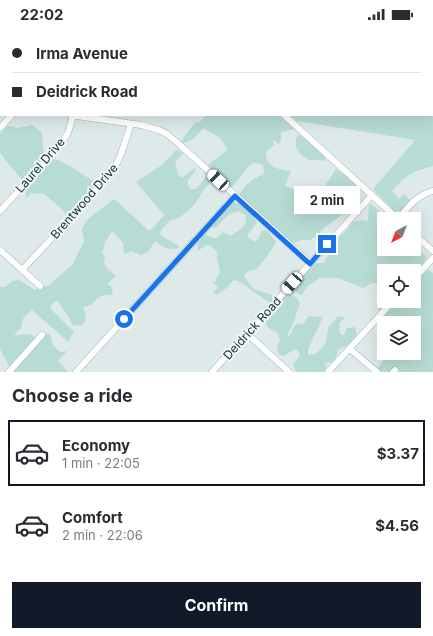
<!DOCTYPE html>
<html lang="en">
<head>
<meta charset="utf-8">
<style>
  body { margin:0; font-family:Inter,sans-serif; background:#f7f7f7; color:#2b2b33; height:100vh; display:flex; flex-direction:column; font-size:15px; white-space:nowrap }
  * { box-sizing:border-box; margin:0 }
  p { font-size:13px; color:#7c7c81 }
  .icon { flex:none; width:22px; height:22px; fill:none; stroke:currentColor; stroke-width:2; stroke-linecap:round; stroke-linejoin:round }
  .map { position:relative; height:344px; overflow:hidden }
  .drawer { display:flex; flex-direction:column; background:#fff; flex:1 }
  .drawer>* { flex:none }
  .guide { position:absolute; left:0px; top:0px; width:433px; height:88px; box-shadow:0 4px 16px #0002; display:grid; align-content:center; height:88px; padding:0 12px; background:#fff }
  .needle { width:26px; rotate:222deg }
  .controls { position:absolute; left:377px; top:184px; display:grid; gap:8px }
  .controls a { display:grid; place-items:center; width:44px; height:44px; border-radius:0px; background:#fff; box-shadow:0 4px 16px #0002; font-size:20px }
  .end { position:absolute; width:18px; height:18px; margin:-9px; border:5px solid #1a73e8; background:#fff; box-shadow:0 0 0 2px #fff }
  .from { border-radius:50% }
  .bubble { position:absolute; height:28px; border-radius:0px; background:#fff; box-shadow:0 4px 16px #0002; font-size:13px; font-weight:700; line-height:28px; text-align:center }
  .car { position:absolute; width:12px; height:24px; margin:-12px -6px; border-radius:5px; box-shadow:0 0 3px 1px #0007; background:linear-gradient(#fff 24%,#345 0 40%,#fff 0 76%,#345 0 86%,#fff 0) }
  .guide b { display:flex; align-items:center; gap:14px; height:38px; font-size:15px }
  .guide b+b { border-top:1px solid #e1e1e2 }
  .guide i { width:10px; height:10px; background:#2b2b33 }
  ul { padding:0; list-style:none }
  li { display:flex; align-items:center; gap:12px; height:66px; margin:0 8px 6px; padding:0 4px; border:2px solid transparent; border-radius:0px }
  li div { flex:1 }
  li b { display:block; font-size:15px }
  li em { font-style:normal; font-weight:700 }
  li.selected { border-color:#111827 }
  li>.icon { width:36px; height:36px; stroke-width:1.5 }
  h2 { padding:0 12px; font-size:18px; line-height:48px }
  .primary-button { display:flex; gap:8px; margin-top:auto; padding:8px 12px }
  .primary-button a { flex:1; height:46px; border-radius:0px; background:#111827; color:#fff; font-size:16px; font-weight:700; line-height:46px; text-align:center }
  .status { display:flex; justify-content:space-between; align-items:center; height:28px; padding:0 20px; background:#fff; direction:ltr }
  .status svg { height:11px; fill:currentColor }
  .map>svg:first-child { display:block }
  .green { fill:#b7dcd4; fill-rule:evenodd }
  .lines { fill:none; stroke-linecap:round; stroke-linejoin:round }
  .minor-casing { stroke:#a5b2b5; stroke-width:7 }
  .minor { stroke:#fff; stroke-width:6 }
  .route { stroke:#1a73e8; stroke-width:5 }
  .labels { text-anchor:middle; dominant-baseline:central; stroke-width:4; stroke-linejoin:round; paint-order:stroke }
  .street-label { font-size:12px; fill:#20333a; stroke:#eff7f7 }
</style>
</head>
<body>
<div class="status"><b>22:02</b><svg viewBox="0 0 49 12"><path d="M0 12V9h3v3zM5 12V6h3v6zM10 12V3h3v9zM15 12V0h3v12zM26 1h20v11H26zM47 4h2v5h-2z"/></svg></div>
<div class="map">
<svg width="433" height="344" viewBox="0 0 433 344">
  <rect width="100%" height="100%" fill="#dee9ea"/>
  <path class="green" d="M432 82H433V138C413 143 406 147 392 163L399 171 404 166 411 173 401 183 395 184 373 161 415 112 297 93 290 87H432Z
    M206 87H280L295 101 281 104V112L279 116 273 112 274 117 266 124C265 139 280 142 291 143L285 158 294 161 300 174 306 167 319 165 325 158 336 141 347 148 357 158 358 165 352 179 324 200 318 207 310 212H303L288 216 238 171C240 164 244 158 250 154 254 150 260 149 264 145L263 138 258 135H253L248 139 229 163 205 140 213 133 228 122 220 110 204 100C196 106 192 116 181 115 183 109 192 98 196 94H200Z
    M32 97 39 102 42 106 44 129C64 131 81 145 97 156L67 189 62 181 44 166 31 165 27 170 23 153 3 129 0 124V106L7 98H11L18 100Z
    M298 107H300L314 117 325 130V133L318 132H309C300 126 291 119 298 107Z
    M176 122 180 123 183 126 175 134 178 147 182 150 196 139 194 145 191 148 187 153 190 161H196L208 147 211 153C209 157 206 159 203 163 201 165 200 169 198 171 193 180 181 191 171 192L163 200 160 205 161 208 178 217 179 220C169 223 163 219 155 213L148 224 141 227 131 223 125 226 123 221 124 216 112 203 105 214 102 226 105 228 104 235 106 239 116 248 107 256 111 258 113 267C102 267 98 268 91 277L83 279 86 288 85 294 82 297 73 298 69 290 58 273 54 274 50 280 74 304 68 314 32 282 24 289 22 294 21 300 14 307 30 306 34 309 50 306C53 315 52 319 61 324L67 323 58 333 68 344H12L0 321V259H5L12 253 19 252 35 262 42 259 48 258 73 236 84 213 82 201 88 191 114 171 122 178 149 203 154 199 164 187 136 154 162 137Z
    M232 175H239L250 185 257 194 247 208 255 214 259 210 261 204 265 202 268 203 276 214C271 223 265 232 257 240 253 243 248 242 244 247 247 252 250 259 256 262 263 265 268 264 275 269L273 273 270 275 240 254 234 252 225 261 217 267 213 265 218 259 213 255 216 253V251L220 244 218 234 217 233V226L218 225 210 217H206L198 223C196 216 200 212 204 206 213 210 217 213 223 204L231 208C239 201 247 201 246 188 244 186 242 185 240 184 231 182 221 194 216 200L211 199Z
    M370 176 375 179 387 191H384V221H414V217L427 229 421 241 427 243 429 242 433 245V344H375L388 325H414V314L421 311V304L414 299V295H390L386 292 376 278 379 269 380 255H372L363 260 338 250H320L308 258 301 267 297 265 294 259 299 251 316 235H324L337 211 345 204 353 194 362 192 368 193 369 177ZM384 243H414V273H384Z
    M284 266C293 268 296 266 300 276 297 282 296 287 294 293 292 299 288 302 288 309L292 305C292 298 296 295 303 296L309 288 323 289 309 319 308 322V327L316 326 323 318 326 314 328 300 337 289H345L339 296 340 306 344 307 347 300 355 299 357 308C352 314 347 319 339 321 335 329 336 336 325 335L326 340 324 344H296L293 336 299 329V324L296 321 283 328 278 326 277 318 280 312 278 305C271 302 267 300 264 292Z"/>
  <g class="lines">
    <defs>
      <path id="minor" d="M101 0 102 1
        M240 0 241 1
        M331 0 332 1
        M91 1 92 0
        M432 24 433 23
        M70 87 141 97 159 102 167 106 180 117 310 235
        M284 87 398 191
        M0 100 12 87
        M0 183 56 122 68 105 73 88
        M398 191C408 179 417 167 433 163
        M414 206 433 223
        M0 222 40 258
        M22 242 83 177 111 145 118 133 121 126 131 96
        M414 251 433 230
        M245 307 253 311 289 344
        M350 321 377 344
        M9 344 42 307
        M76 344 235 168
        M212 344 372 167
        M328 344 393 273
        M393 344 395 342"/>
    </defs>
    <use href="#minor" class="minor-casing"/>
    <use href="#minor" class="minor"/>
  </g>
  <g class="lines">
    <path class="route" d="M124 291 235 168 310 236 327 216"/>
  </g>
  <g class="labels">
    <g class="street-label">
      <text transform="translate(40 137) rotate(-49)">Laurel Drive</text>
      <text transform="translate(84 173) rotate(-49)">Brentwood Drive</text>
      <text transform="translate(252 300) rotate(-48)">Deidrick Road</text>
    </g>
  </g>
</svg>
<div class="controls">
<a><svg class="needle" viewBox="-14 -14 28 28"><path d="M0-13l5 13h-10z" fill="#e53935"/><path d="M0 13l5-13h-10z" fill="#7c7c81"/></svg></a>
<a><svg class="icon" aria-label="locate" viewBox="0 0 24 24"><circle cx="12" cy="12" r="6"/><path d="M12 2v4M12 18v4M2 12h4M18 12h4"/></svg></a>
<a><svg class="icon" aria-label="layers" viewBox="0 0 24 24"><path d="M12 4l9 5-9 5-9-5zM3 14l9 5 9-5"/></svg></a>
</div>
<i class="end from" style="left:124px;top:291px"></i>
<i class="end" style="left:327px;top:216px"></i>
<div class="bubble" style="left:294px;top:158px;width:66px">2 min</div>
<i class="car" style="left:218px;top:152px;rotate:313deg"></i>
<i class="car" style="left:292px;top:255px;rotate:222deg"></i>
<div class="guide">
<b><i class="from"></i>Irma Avenue</b>
<b><i></i>Deidrick Road</b>
</div>
</div>
<section class="drawer">
<h2>Choose a ride</h2>
<ul>
<li class="selected"><svg class="icon" aria-label="car" viewBox="0 0 24 24"><path d="M5 17H2v-5l4-1 3-4h7l3 4 3 1v5h-3M9 17h6M6 11h13"/><circle cx="7" cy="17" r="2"/><circle cx="17" cy="17" r="2"/></svg><div><b>Economy</b><p>1 min · 22:05</p></div><em>$3.37</em></li>
<li><svg class="icon" aria-label="car" viewBox="0 0 24 24"><path d="M5 17H2v-5l4-1 3-4h7l3 4 3 1v5h-3M9 17h6M6 11h13"/><circle cx="7" cy="17" r="2"/><circle cx="17" cy="17" r="2"/></svg><div><b>Comfort</b><p>2 min · 22:06</p></div><em>$4.56</em></li>
</ul>
<div class="primary-button"><a>Confirm</a></div>
</section>
</body>
</html>
